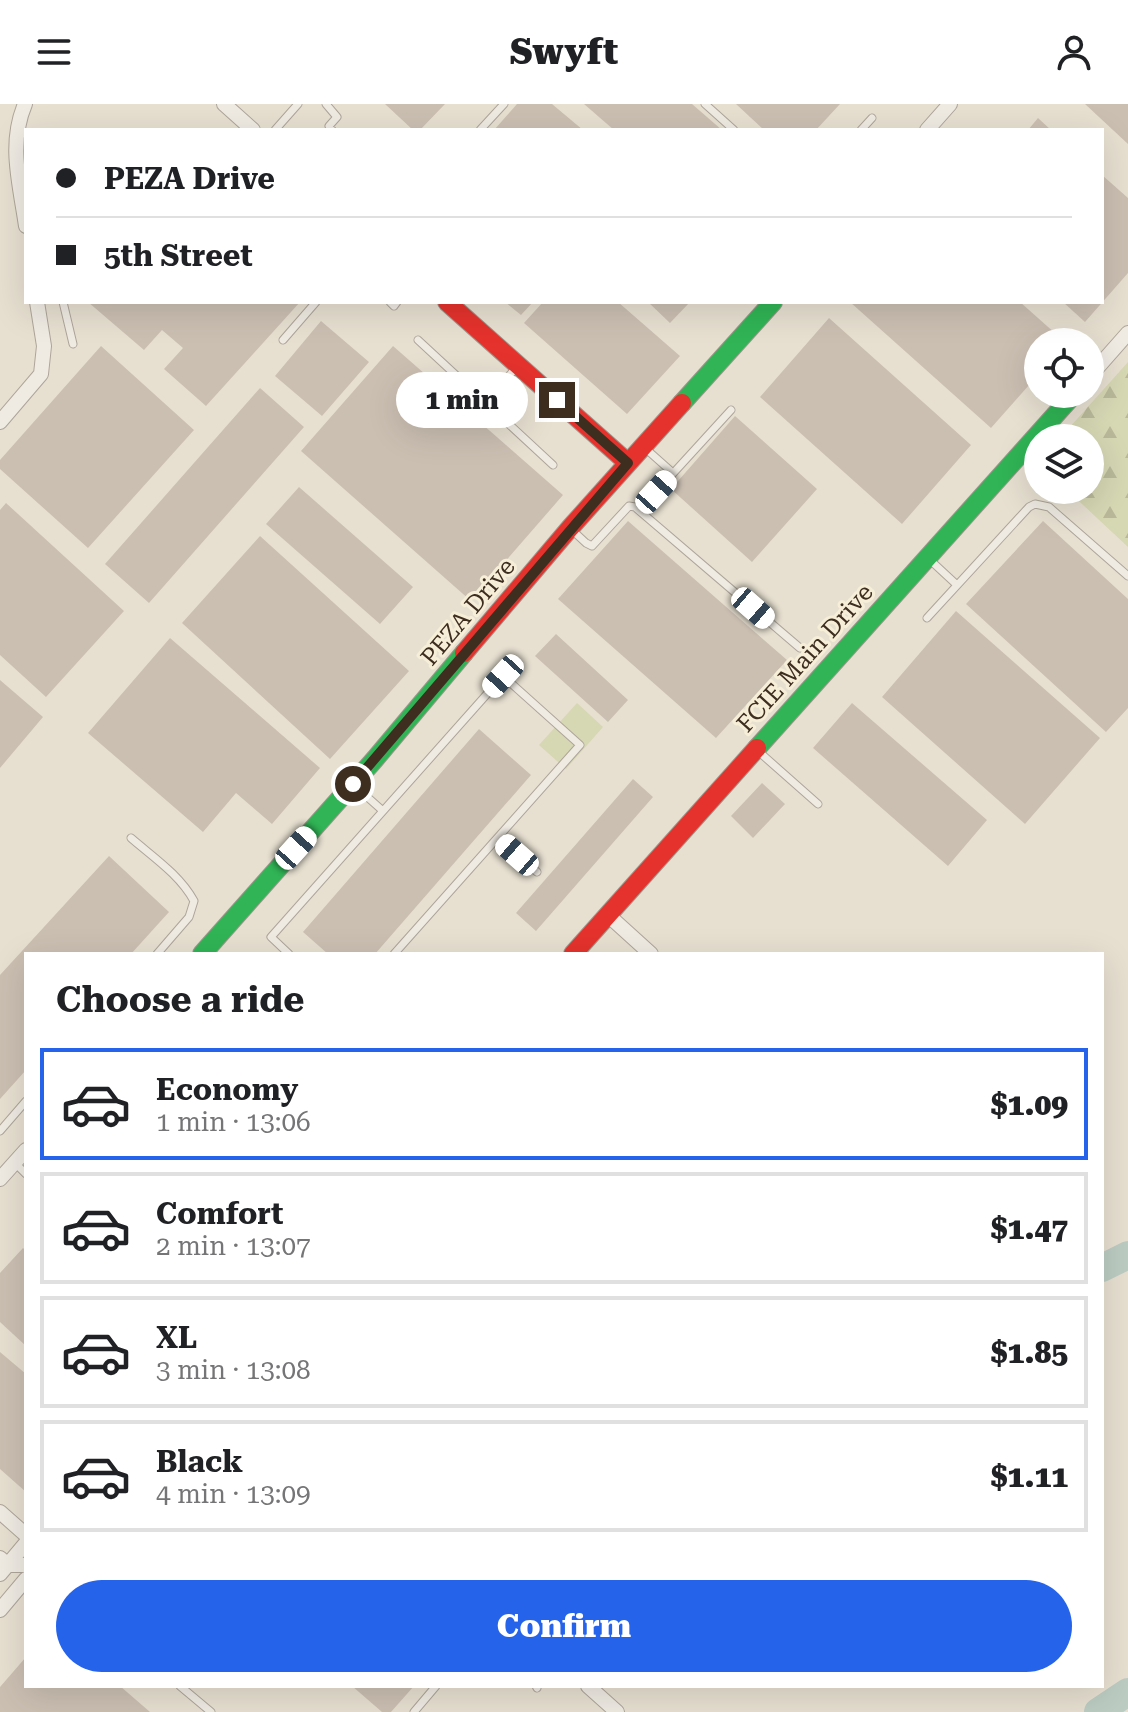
<!DOCTYPE html>
<html lang="en">
<head>
<meta charset="utf-8">
<style>
  body { margin:0; font-family:"Roboto Serif",serif; background:#f6f6f6; color:#202124; height:100vh; display:flex; flex-direction:column; font-size:30px; white-space:nowrap }
  * { box-sizing:border-box; margin:0 }
  p { font-size:26px; color:#757577 }
  .icon { flex:none; width:44px; height:44px; fill:none; stroke:currentColor; stroke-width:2; stroke-linecap:round; stroke-linejoin:round }
  .map { position:relative; flex:1; overflow:hidden }
  .side { position:absolute; left:24px; top:848px; width:1080px; height:736px; display:flex; flex-direction:column; background:#fff; border-radius:0px; box-shadow:0 8px 32px #0002 }
  .side>* { flex:none }
  .hud { position:absolute; left:24px; top:24px; width:1080px; height:176px; border-radius:0px; box-shadow:0 8px 32px #0002; display:grid; align-content:center; height:176px; padding:0 32px; background:#fff }
  .tools { position:absolute; left:1024px; top:224px; display:grid; gap:16px }
  .tools a { display:grid; place-items:center; width:80px; height:80px; border-radius:50%; background:#fff; box-shadow:0 8px 32px #0002; font-size:40px }
  .end { position:absolute; width:36px; height:36px; margin:-18px; border:10px solid #3d2e20; background:#fff; box-shadow:0 0 0 4px #fff }
  .from { border-radius:50% }
  .bubble { position:absolute; height:56px; border-radius:28px; background:#fff; box-shadow:0 8px 32px #0002; font-size:26px; font-weight:800; line-height:56px; text-align:center }
  .car { position:absolute; width:24px; height:48px; margin:-24px -12px; border-radius:10px; box-shadow:0 0 6px 2px #0007; background:linear-gradient(#fff 24%,#345 0 40%,#fff 0 76%,#345 0 86%,#fff 0) }
  .hud b { display:flex; align-items:center; gap:28px; height:76px; font-size:30px }
  .hud b+b { border-top:2px solid #e0e0e0 }
  .hud i { width:20px; height:20px; background:#202124 }
  ul { padding:0; list-style:none }
  li { display:flex; align-items:center; gap:24px; height:112px; margin:0 16px 12px; padding:0 16px; border:4px solid #e0e0e0; border-radius:0px }
  li div { flex:1 }
  li b { display:block; font-size:30px }
  li em { font-style:normal; font-weight:800 }
  li.active { border-color:#2563eb }
  li>.icon { width:72px; height:72px; stroke-width:1.5 }
  h2 { padding:0 32px; font-size:36px; line-height:96px }
  .primary-button { display:flex; gap:16px; margin-top:auto; padding:16px 32px }
  .primary-button a { flex:1; height:92px; border-radius:48px; background:#2563eb; color:#fff; font-size:32px; font-weight:800; line-height:92px; text-align:center }
  header { display:flex; justify-content:space-between; align-items:center; height:104px; padding:0 32px; background:#fff; font-size:36px; font-weight:800 }
  .map>svg:first-child { display:block }
  .forest { fill:url(#forest-firs) }
  .pitch { fill:#d6d7b3 }
  .lines { fill:none; stroke-linecap:round; stroke-linejoin:round }
  .river { stroke:#bcccc2; stroke-width:28 }
  .building { fill:#cbbfb2 }
  .lane-casing { stroke:#ada599; stroke-width:9 }
  .street-casing { stroke:#ada599; stroke-width:16 }
  .fast-casing { stroke:#9c958a; stroke-width:20 }
  .jam-casing { stroke:#9c958a; stroke-width:20 }
  .lane { stroke:#efebe3; stroke-width:7 }
  .street { stroke:#efebe3; stroke-width:14 }
  .fast { stroke:#30b455; stroke-width:18 }
  .jam { stroke:#e5322d; stroke-width:18 }
  .route { stroke:#3d2e20; stroke-width:10 }
  .labels { text-anchor:middle; dominant-baseline:central; stroke-width:6; stroke-linejoin:round; paint-order:stroke }
  .street-label { font-size:24px; fill:#3d2e20; stroke:#f7eed8 }
</style>
</head>
<body>
<header><svg class="icon" aria-label="menu" viewBox="0 0 24 24"><path d="M4 6h16M4 12h16M4 18h16"/></svg>Swyft<svg class="icon" aria-label="person" viewBox="0 0 24 24"><circle cx="12" cy="8" r="4"/><path d="M4 21q1-7 8-7t8 7"/></svg></header>
<div class="map">
<svg width="1128" height="1608" viewBox="0 0 1128 1608">
  <defs>
    <pattern id="forest-firs" width="22" height="20" patternUnits="userSpaceOnUse" patternTransform="scale(2)"><rect width="22" height="20" fill="#d6d7b3"/><path d="M5 1l3.5 6h-7zM16 11l3.5 6h-7z" fill="#b9b99a"/></pattern>
  </defs>
  <rect width="100%" height="100%" fill="#e7e0d1"/>
  <path class="forest" d="M1128 258V443L1067 386H1090V334H1060Z"/>
  <path class="pitch" d="M577 599 603 623 566 665 539 641Z"/>
  <g class="lines">
    <path class="river" d="M1102 1164 1128 1151
      M1098 1608 1128 1588"/>
  </g>
  <path class="building" d="M385 0H445L420 26H413Z
    M517 0H552L583 26H494Z
    M584 0H692L722 26H614Z
    M736 0H840L816 26H764Z
    M1085 0H1128V40Z
    M1038 14 1051 26H1028Z
    M1102 71 1128 94V169L1085 218 1063 198H1102Z
    M88 198H300L206 302 164 265 183 244 162 226 144 246Z
    M505 198H533L521 211Z
    M543 198H618L680 252 627 310 524 219Z
    M648 198H690L670 219Z
    M850 198H1020L1065 238H1038V271L991 324Z
    M829 214 971 341 902 420 760 293Z
    M321 217 369 258 322 312 275 272Z
    M101 242 194 326 88 444 0 365V356Z
    M393 242 563 391 471 497 301 347Z
    M260 284 304 323 149 499 105 460Z
    M735 312 817 385 752 458 671 385Z
    M299 383 413 483 380 520 266 420Z
    M6 399 124 507 46 593 0 551V406Z
    M628 417 787 556 716 634 558 495Z
    M1043 417 1128 495V604L1106 628 966 500Z
    M260 432 409 567 330 655 182 519Z
    M956 507 1100 634 1025 720 882 593Z
    M556 530 628 596 608 618 535 552Z
    M170 534 320 664 272 720 236 689 203 728 88 629Z
    M0 576 43 613 0 664Z
    M852 599 987 716 948 762 813 644Z
    M479 625 531 671 375 850H328L303 828Z
    M633 675 653 693 536 827 516 809Z
    M762 679 785 700 753 734 731 712Z
    M109 752 169 808 131 850H26V966L0 995V871Z
    M23 1144 26 1147V1242L0 1218V1169Z
    M0 1248 26 1270V1388L0 1365Z
    M26 1553V1582H120L150 1608H0V1583Z
    M352 1582H414L391 1608H382Z"/>
  <g class="lines">
    <defs>
      <path id="lane" d="M326 0 337 13 329 22 332 26
        M705 0 734 26
        M275 26 298 0
        M480 26 504 0
        M861 26 872 14
        M63 198 73 240
        M390 198 394 202 397 198
        M283 236 316 198
        M418 236 553 361
        M485 298 516 264
        M645 344 673 369
        M656 388 731 306
        M572 426 586 439 592 442 629 402 635 403 800 544
        M929 455 957 481
        M927 514 1029 403 1035 400 1049 403 1128 472
        M758 647 818 700
        M355 682 383 707
        M131 734C153 753 180 771 194 797L189 813 157 850
        M498 734 537 768
        M289 850 271 833 503 572 580 641 394 850
        M0 1027 26 997
        M15 1059 26 1070
        M180 1582 211 1608
        M536 1582 537 1584
        M414 1608 436 1582"/>
      <path id="street" d="M25 0C8 40 20 80 26 122
        M224 0 253 26
        M927 26 950 0
        M1090 272 1128 229
        M0 318 41 270 44 242 37 198
        M608 811 651 850
        M0 1075 26 1046
        M0 1408 26 1431
        M0 1454 8 1461H26
        M0 1470 26 1439
        M0 1506 26 1475
        M588 1582 617 1608"/>
      <path id="fast" d="M682 299 773 198
        M757 644 1074 290
        M202 850 375 655 464 549"/>
      <path id="jam" d="M447 198 628 359
        M464 549 570 424 682 299
        M573 850 757 644"/>
    </defs>
    <use href="#lane" class="lane-casing"/>
    <use href="#street" class="street-casing"/>
    <use href="#fast" class="fast-casing"/>
    <use href="#jam" class="jam-casing"/>
    <use href="#lane" class="lane"/>
    <use href="#street" class="street"/>
    <use href="#fast" class="fast"/>
    <use href="#jam" class="jam"/>
  </g>
  <g class="lines">
    <path class="route" d="M353 680 628 359 557 296"/>
  </g>
  <g class="labels">
    <g class="street-label">
      <text transform="translate(468 508) rotate(-50)">PEZA Drive</text>
      <text transform="translate(805 554) rotate(-48)">FCIE Main Drive</text>
    </g>
  </g>
</svg>
<div class="tools">
<a><svg class="icon" aria-label="locate" viewBox="0 0 24 24"><circle cx="12" cy="12" r="6"/><path d="M12 2v4M12 18v4M2 12h4M18 12h4"/></svg></a>
<a><svg class="icon" aria-label="layers" viewBox="0 0 24 24"><path d="M12 4l9 5-9 5-9-5zM3 14l9 5 9-5"/></svg></a>
</div>
<i class="end from" style="left:353px;top:680px"></i>
<i class="end" style="left:557px;top:296px"></i>
<div class="bubble" style="left:396px;top:268px;width:132px">1 min</div>
<i class="car" style="left:656px;top:388px;rotate:42deg"></i>
<i class="car" style="left:753px;top:504px;rotate:131deg"></i>
<i class="car" style="left:503px;top:572px;rotate:222deg"></i>
<i class="car" style="left:296px;top:744px;rotate:42deg"></i>
<i class="car" style="left:517px;top:751px;rotate:311deg"></i>
<div class="hud">
<b><i class="from"></i>PEZA Drive</b>
<b><i></i>5th Street</b>
</div>
<section class="side">
<h2>Choose a ride</h2>
<ul>
<li class="active"><svg class="icon" aria-label="car" viewBox="0 0 24 24"><path d="M5 17H2v-5l4-1 3-4h7l3 4 3 1v5h-3M9 17h6M6 11h13"/><circle cx="7" cy="17" r="2"/><circle cx="17" cy="17" r="2"/></svg><div><b>Economy</b><p>1 min · 13:06</p></div><em>$1.09</em></li>
<li><svg class="icon" aria-label="car" viewBox="0 0 24 24"><path d="M5 17H2v-5l4-1 3-4h7l3 4 3 1v5h-3M9 17h6M6 11h13"/><circle cx="7" cy="17" r="2"/><circle cx="17" cy="17" r="2"/></svg><div><b>Comfort</b><p>2 min · 13:07</p></div><em>$1.47</em></li>
<li><svg class="icon" aria-label="car" viewBox="0 0 24 24"><path d="M5 17H2v-5l4-1 3-4h7l3 4 3 1v5h-3M9 17h6M6 11h13"/><circle cx="7" cy="17" r="2"/><circle cx="17" cy="17" r="2"/></svg><div><b>XL</b><p>3 min · 13:08</p></div><em>$1.85</em></li>
<li><svg class="icon" aria-label="car" viewBox="0 0 24 24"><path d="M5 17H2v-5l4-1 3-4h7l3 4 3 1v5h-3M9 17h6M6 11h13"/><circle cx="7" cy="17" r="2"/><circle cx="17" cy="17" r="2"/></svg><div><b>Black</b><p>4 min · 13:09</p></div><em>$1.11</em></li>
</ul>
<div class="primary-button"><a>Confirm</a></div>
</section>
</div>
</body>
</html>
